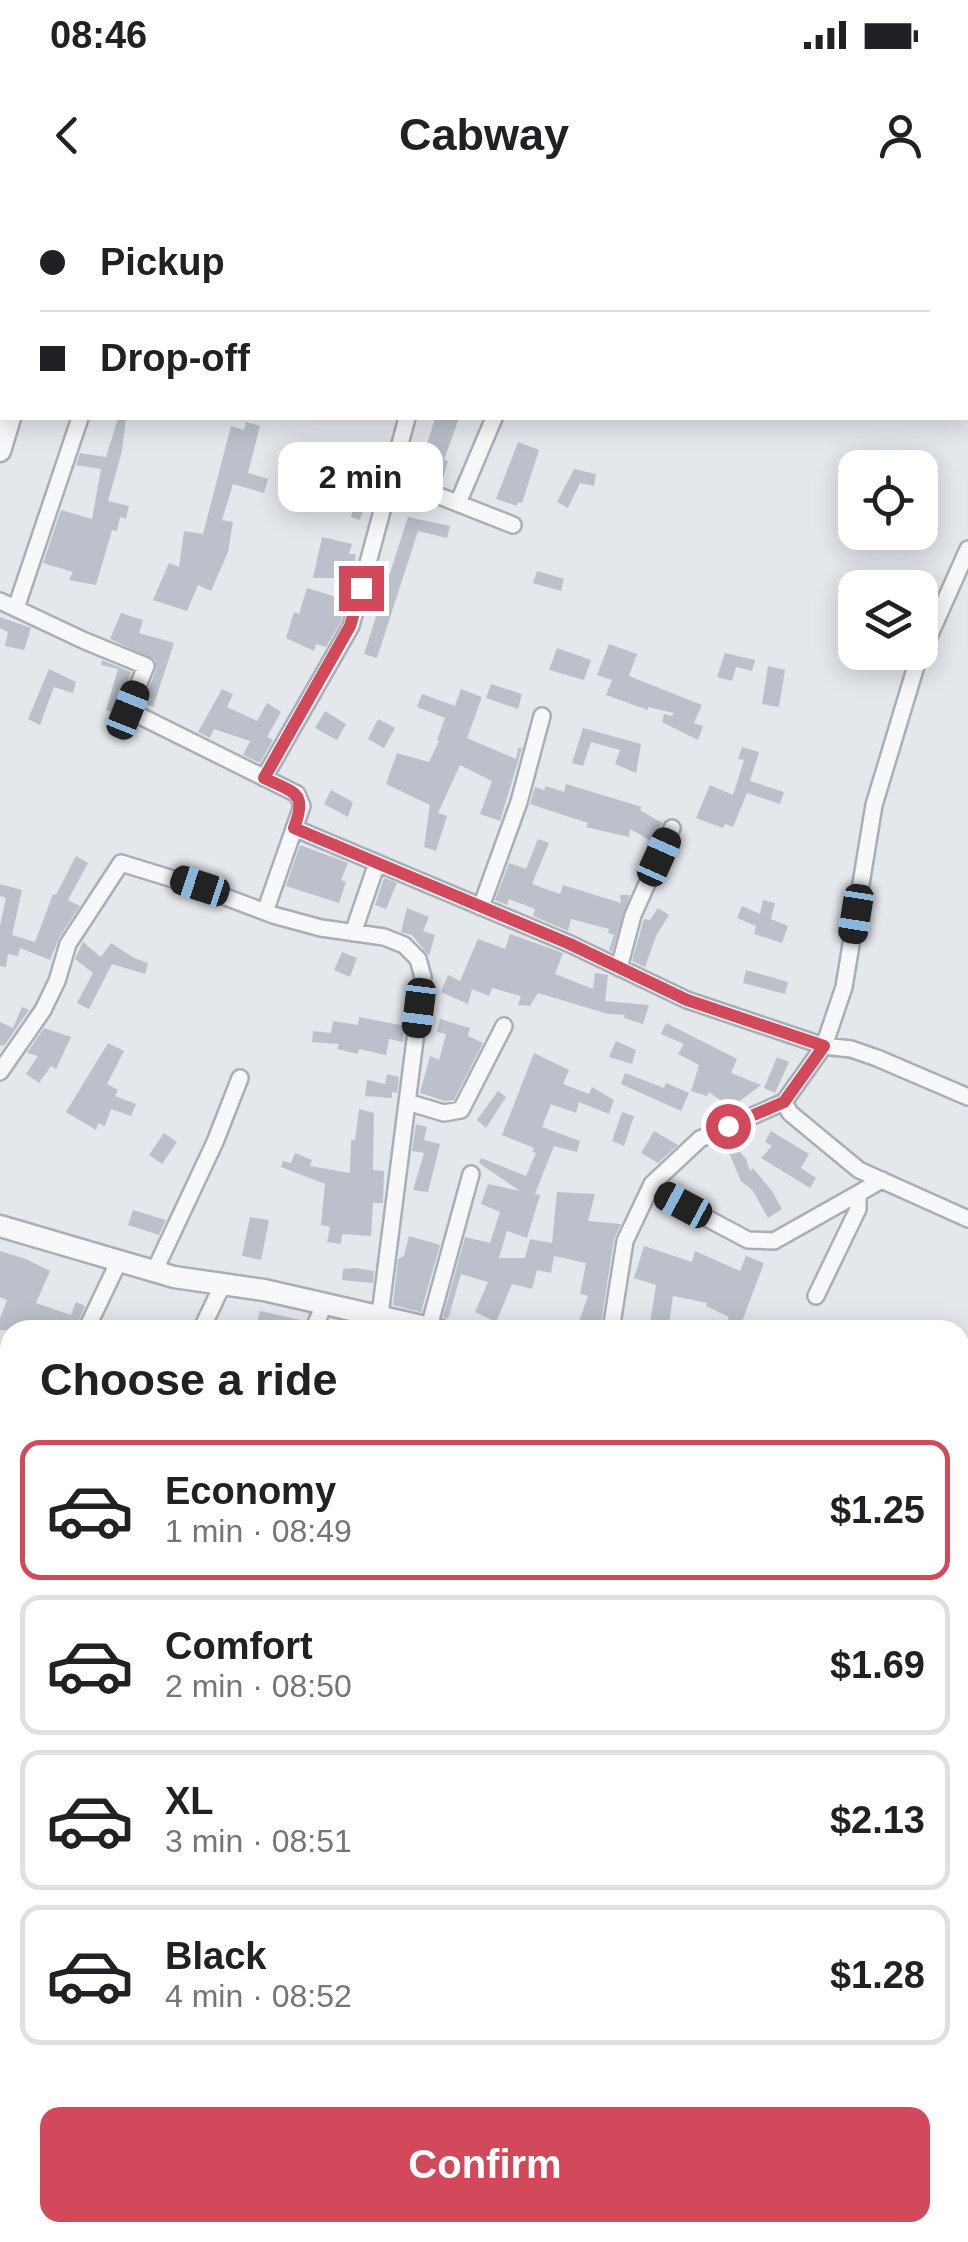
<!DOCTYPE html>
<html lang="en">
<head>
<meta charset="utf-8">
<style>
  body { margin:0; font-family:Helvetica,sans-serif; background:#f2f2f2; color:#202124; height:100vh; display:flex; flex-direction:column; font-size:38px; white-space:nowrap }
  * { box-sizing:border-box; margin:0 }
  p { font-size:32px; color:#757577 }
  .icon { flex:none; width:55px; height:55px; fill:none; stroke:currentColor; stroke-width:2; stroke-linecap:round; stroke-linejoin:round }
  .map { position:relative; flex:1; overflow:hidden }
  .sheet { position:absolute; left:0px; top:1120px; width:970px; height:922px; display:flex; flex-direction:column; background:#fff; border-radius:30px 30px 0 0; box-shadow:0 5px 25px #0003 }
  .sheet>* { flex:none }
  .hud { position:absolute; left:0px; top:0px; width:970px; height:220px; box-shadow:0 5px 25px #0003; display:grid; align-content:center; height:220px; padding:0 40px; background:#fff }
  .tools { position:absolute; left:838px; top:250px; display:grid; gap:20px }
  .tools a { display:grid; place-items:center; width:100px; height:100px; border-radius:20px; background:#fff; box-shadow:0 5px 25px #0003; font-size:50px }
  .end { position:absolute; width:45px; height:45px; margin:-22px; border:12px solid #d1495b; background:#fff; box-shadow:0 0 0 5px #fff }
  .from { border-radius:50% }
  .bubble { position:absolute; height:70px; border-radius:20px; background:#fff; box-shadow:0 5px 25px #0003; font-size:32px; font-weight:600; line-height:70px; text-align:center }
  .car { position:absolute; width:30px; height:60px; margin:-30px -15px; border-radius:12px; box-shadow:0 0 8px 2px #0007; background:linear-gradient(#222 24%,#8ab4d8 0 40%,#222 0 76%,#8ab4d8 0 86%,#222 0) }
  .hud b { display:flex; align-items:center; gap:35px; height:95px; font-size:38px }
  .hud b+b { border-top:2px solid #e0e0e0 }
  .hud i { width:25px; height:25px; background:#202124 }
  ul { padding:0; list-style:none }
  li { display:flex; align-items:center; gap:30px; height:140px; margin:0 20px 15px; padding:0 20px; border:5px solid #e0e0e0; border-radius:20px }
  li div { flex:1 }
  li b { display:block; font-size:38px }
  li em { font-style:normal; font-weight:600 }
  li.on { border-color:#d1495b }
  li>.icon { width:90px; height:90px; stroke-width:1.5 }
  h2 { padding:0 40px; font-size:45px; line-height:120px }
  .action { display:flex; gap:20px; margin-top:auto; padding:20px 40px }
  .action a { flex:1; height:115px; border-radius:20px; background:#d1495b; color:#fff; font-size:40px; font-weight:600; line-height:115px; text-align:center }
  .status { display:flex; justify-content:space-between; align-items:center; height:70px; padding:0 50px; background:#fff; direction:ltr }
  .status svg { height:28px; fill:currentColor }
  header { display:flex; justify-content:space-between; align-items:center; height:130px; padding:0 40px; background:#fff; font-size:45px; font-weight:600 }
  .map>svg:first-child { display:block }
  .building { fill:#bbc0ca }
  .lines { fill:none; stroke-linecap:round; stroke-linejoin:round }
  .minor-casing { stroke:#a9aeb7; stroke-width:20 }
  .tertiary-casing { stroke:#a9aeb7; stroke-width:25 }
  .path { stroke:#c2c5cb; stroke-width:2.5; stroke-dasharray:8 8; stroke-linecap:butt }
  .minor { stroke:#f7f8fa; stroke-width:15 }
  .tertiary { stroke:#f7f8fa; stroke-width:20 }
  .route { stroke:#d1495b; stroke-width:12 }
</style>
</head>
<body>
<div class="status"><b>08:46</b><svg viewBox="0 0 49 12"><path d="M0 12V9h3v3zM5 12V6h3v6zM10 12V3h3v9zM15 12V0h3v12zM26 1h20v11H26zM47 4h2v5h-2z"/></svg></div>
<header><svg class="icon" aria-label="back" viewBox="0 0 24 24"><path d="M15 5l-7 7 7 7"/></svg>Cabway<svg class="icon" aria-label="person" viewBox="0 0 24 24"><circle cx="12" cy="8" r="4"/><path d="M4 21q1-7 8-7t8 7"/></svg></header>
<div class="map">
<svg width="968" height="2042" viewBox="0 0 968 2042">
  <rect width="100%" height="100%" fill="#e4e7ec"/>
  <path class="building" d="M118 218H126L122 251 108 301 129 306 126 319 120 317 117 331 112 330 96 385 69 380 73 372 43 363 61 310 92 319 101 269 76 265 80 253 106 257Z
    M435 218H459L444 260 448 261 441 285 420 276V267Z
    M246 222 260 226 248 273 268 279 264 293 233 284 222 320 233 322 228 352 211 391 198 385 187 411 153 400 169 363 179 367 184 331 203 334 231 226 244 230Z
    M518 242 539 250 522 303 518 302 517 306 496 299Z
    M574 269 596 274 594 286 580 283 568 308 557 302Z
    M358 289 369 293 360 320 351 317Z
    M408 317 450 326 447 338 418 331 377 458 364 454Z
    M322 337 352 344 349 354H356L352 378H313Z
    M537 371 564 379 561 391 533 383Z
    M307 388 346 400 341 422 326 447 316 444 314 451 286 438 294 412 299 414Z
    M121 413 143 420 139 433 174 443 153 507 143 503 156 470 155 460 110 439Z
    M0 417 31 428 24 450 5 446 8 432 0 428Z
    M609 444 637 454 629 476 702 505 694 523 703 526 698 540 662 522 664 514 672 516 674 513 648 507V510L606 495 612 480 597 475Z
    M557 448 591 460 584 480 549 470Z
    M725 453 755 460 752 471 736 467 732 481 717 477Z
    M102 460 131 472 117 512 106 510 118 469 101 465Z
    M768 466 785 470 779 507 762 504Z
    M49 469 76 482 73 493 54 487 40 525 28 519Z
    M491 484 522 494 518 509 486 498Z
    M222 489 233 494 227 507 257 521 267 503 281 512 267 537 273 540 260 563 243 555 250 541 214 529 210 538 198 532Z
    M461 489 482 497 467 538 516 559 518 548H522L500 621 480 614 492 581 460 565 438 613 447 616 436 651 424 647 430 605 386 584 397 553 429 562 439 541 437 540 445 518 417 507 422 494 455 506Z
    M325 511 346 524 337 540 315 528Z
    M378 519 395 528 384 548 368 539Z
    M583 528 641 544 636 573 615 564 620 550 591 542 583 566 572 563Z
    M742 547 759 552 750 581 784 592 780 604 747 593 733 627 725 624 723 628 696 618 710 585 733 595 744 560 738 559Z
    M566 584 642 607 640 610 662 623 653 642 630 629 629 637 586 627 588 623 530 604 535 587 544 590 546 586 564 592Z
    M331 590 353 602 348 617 324 604Z
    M538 639 549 643 532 684 560 694 563 685 621 703 620 695H630L612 752 609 750 614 735 608 733 609 729 571 719 568 731 533 716 535 709 509 699 507 705 495 700 509 663 526 669Z
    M300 645 348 663 341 680 346 682 339 703 286 686Z
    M76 656 88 663 68 700 80 706 59 738 50 760 20 748 18 756 8 754 6 767 0 766V726L6 698 0 696V684L22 690 12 735 35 742 53 694 56 695Z
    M384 678 397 683 386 709 375 705Z
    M763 700 775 703 771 719 788 726 782 743 754 734 756 726 737 718 742 706 760 714Z
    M407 708 429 717 423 731 435 735 429 756 412 735 401 732Z
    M658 708 669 715 656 736 645 767 632 761 644 719 650 720Z
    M510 734 563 753 555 774 593 789 595 773 608 775 605 801 649 805 643 824 624 818 625 815 608 814 538 793 530 806 518 805 521 796 492 788 489 796 472 789 468 804 441 792 448 775 460 781 478 739 505 749Z
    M83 742 101 757 111 743 134 758 148 763 145 774 112 764 89 809 77 803 93 773 75 759Z
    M342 752 357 758 350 777 334 770Z
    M746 770 788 782 785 794 743 783Z
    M22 807 29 810 4 846 0 845V822L13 828Z
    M359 817 405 826 403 842 389 839 386 855 359 849 358 854 337 849 339 844 312 842 313 831 331 833 333 821 358 825Z
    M440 819 470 828 468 836 483 843 454 900 445 901 420 893 430 856 439 860 446 834 437 832Z
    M666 823 737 859 731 873 761 885 740 901 746 906 735 911 709 892 707 896 691 891 699 865 678 854 684 844 661 834Z
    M44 828 71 837 56 869 51 866 39 883 26 874 38 856 27 853Z
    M616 841 636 850 632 864 609 857Z
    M108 843 124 851 107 884 118 890 115 896 136 904 131 916 111 909 105 926 98 923 96 930 66 912Z
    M534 853 569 870 563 884 589 894 592 887 614 900 609 914 579 902 576 913 551 904 542 927 580 941 577 952 554 946 535 994 540 995 527 1038 507 1031 499 1058H525L530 1039 552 1043 557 992 595 994 588 1021 621 1024 614 1039 600 1130H576L588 1096 580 1094 586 1063 554 1056 551 1073 537 1070 532 1089 512 1084 496 1122 475 1112 488 1082 461 1074 448 1119 443 1117 465 1037 490 1043 500 1012 481 1004 488 984 520 991 479 963 481 958 526 976 536 953 532 952 534 948 502 935Z
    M777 857 789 862 775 893 764 888Z
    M625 873 664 888 666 883 689 893 681 911 621 884Z
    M387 874 399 877 397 893 392 892V898L365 896 367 880 385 884Z
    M498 891 506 897 486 928 477 920Z
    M359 909 374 913 373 970 384 971 383 1003H373L371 1036 342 1034 341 1044 327 1042 330 1027 321 1025 325 984 281 967 283 961 291 963 295 953 312 960 310 966 350 973 351 940H355Z
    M622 912 634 916 624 946 612 941Z
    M416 924 427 927 424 940 440 944 428 992 413 990 424 953 412 951Z
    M654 931 678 945 658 963 641 953Z
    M771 931 809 954 801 968 816 978 810 988 761 958 772 946 765 942Z
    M164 933 177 942 162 964 149 955Z
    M729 939 746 959 750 971 753 968 772 991 782 1009 768 1018 753 991 741 981 724 941Z
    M133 1010 166 1020 159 1035 128 1025Z
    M250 1017 269 1020 261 1060 242 1056Z
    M409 1036 440 1045 421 1112 393 1105 398 1059 404 1056Z
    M644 1046 692 1062 695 1051 740 1071 746 1056 764 1063 740 1127 727 1122 729 1117 706 1106 707 1103 673 1096 668 1130H649L656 1085 634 1078Z
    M0 1051 26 1059 50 1071 36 1103 71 1115 76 1102 85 1106 75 1130 48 1123 44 1130 28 1124 25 1130H0V1118L7 1100 0 1097Z
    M355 1068 374 1071 373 1083 342 1080 343 1069Z
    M260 1111 305 1121 302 1130H255Z"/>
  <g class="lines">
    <defs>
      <path id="minor" d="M161 0 164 2
        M207 0 210 2
        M391 277 513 325
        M458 303 494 218
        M0 401 85 441 146 466 128 510 297 594 302 606 265 712
        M16 408 80 218
        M264 578 351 426 407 218
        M294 628 570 744 687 800 824 846 851 849 877 858 968 897
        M481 707 519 602 542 516
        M353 733 377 663
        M619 768 633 715 672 628
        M0 872 43 810 57 781 68 744 121 663 199 687 273 715 321 728 384 737 404 745 418 759 423 777 380 1115
        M407 902 444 913 461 910 504 826
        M784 902 790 913 859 970 968 1019
        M650 988 748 1040 774 1041 882 980
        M154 1072 215 942 240 878
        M816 1096 858 1009V994
        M429 1127 471 974
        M86 1130 119 1061
        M201 1130 223 1084
        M313 1130 325 1103
        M611 1130 625 1041 652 984 700 939 784 902 824 846 844 787 874 605 916 466 968 349
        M960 1497 968 1504
        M960 1631 968 1614
        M960 1715 968 1719
        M960 1820 968 1804
        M0 1931 10 1918
        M960 1984 968 1969
        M771 2042 775 2032
        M853 2042 857 2032
        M929 2042 934 2032"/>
      <path id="tertiary" d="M90 2 91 0
        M0 136 2 137
        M0 251 10 218
        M0 1026 174 1077 264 1090 439 1130
        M960 1380 968 1389"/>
    </defs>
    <use href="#minor" class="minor-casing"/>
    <use href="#tertiary" class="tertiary-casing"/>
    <path class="path" d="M548 2032 549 2042"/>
    <use href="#minor" class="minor"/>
    <use href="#tertiary" class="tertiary"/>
  </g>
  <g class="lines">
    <path class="route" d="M361 388 350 426 264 578C294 593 308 591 294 628L570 744 687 800 824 846 784 902 728 926"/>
  </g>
</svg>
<div class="tools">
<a><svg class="icon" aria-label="locate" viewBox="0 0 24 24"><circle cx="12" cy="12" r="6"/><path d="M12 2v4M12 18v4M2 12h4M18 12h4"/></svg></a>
<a><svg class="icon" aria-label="layers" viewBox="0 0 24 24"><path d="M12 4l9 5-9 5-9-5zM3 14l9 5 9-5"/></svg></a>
</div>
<i class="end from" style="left:728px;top:926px"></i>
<i class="end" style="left:361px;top:388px"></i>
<div class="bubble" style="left:278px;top:242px;width:165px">2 min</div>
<i class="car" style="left:128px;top:510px;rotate:22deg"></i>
<i class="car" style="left:659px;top:657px;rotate:24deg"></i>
<i class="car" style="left:200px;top:686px;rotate:288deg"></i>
<i class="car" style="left:856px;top:714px;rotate:189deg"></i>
<i class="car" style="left:419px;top:808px;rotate:187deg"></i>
<i class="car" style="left:683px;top:1005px;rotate:298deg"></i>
<div class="hud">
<b><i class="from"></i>Pickup</b>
<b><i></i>Drop-off</b>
</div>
<section class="sheet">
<h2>Choose a ride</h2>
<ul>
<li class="on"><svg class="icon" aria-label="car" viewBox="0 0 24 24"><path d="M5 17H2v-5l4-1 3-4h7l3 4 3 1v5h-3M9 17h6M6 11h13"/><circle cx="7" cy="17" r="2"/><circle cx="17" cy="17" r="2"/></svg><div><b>Economy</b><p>1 min · 08:49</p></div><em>$1.25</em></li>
<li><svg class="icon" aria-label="car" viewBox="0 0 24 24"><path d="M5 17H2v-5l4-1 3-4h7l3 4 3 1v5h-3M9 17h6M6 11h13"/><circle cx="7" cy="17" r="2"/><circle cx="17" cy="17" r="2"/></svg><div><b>Comfort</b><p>2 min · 08:50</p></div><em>$1.69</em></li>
<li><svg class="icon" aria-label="car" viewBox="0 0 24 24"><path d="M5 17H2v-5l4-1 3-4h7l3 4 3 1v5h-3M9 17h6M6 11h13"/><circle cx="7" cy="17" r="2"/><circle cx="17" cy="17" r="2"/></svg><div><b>XL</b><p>3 min · 08:51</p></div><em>$2.13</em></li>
<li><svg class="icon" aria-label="car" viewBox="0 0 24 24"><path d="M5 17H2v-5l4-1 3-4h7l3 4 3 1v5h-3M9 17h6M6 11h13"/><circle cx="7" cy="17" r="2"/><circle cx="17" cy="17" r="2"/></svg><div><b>Black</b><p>4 min · 08:52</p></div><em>$1.28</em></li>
</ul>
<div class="action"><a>Confirm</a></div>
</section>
</div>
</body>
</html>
